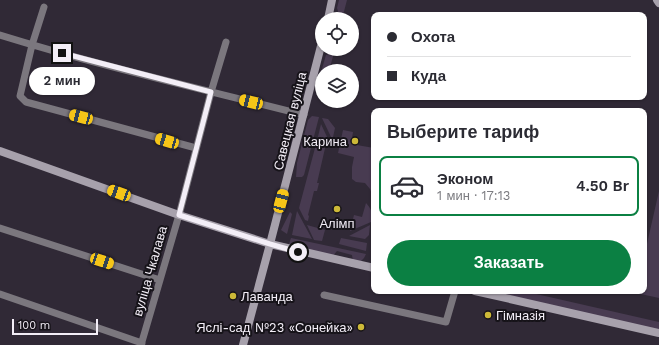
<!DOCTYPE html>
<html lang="ru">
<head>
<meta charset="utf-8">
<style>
  body { margin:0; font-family:"Work Sans",sans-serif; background:#f2f2f3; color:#2b2b33; height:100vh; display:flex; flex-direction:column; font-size:15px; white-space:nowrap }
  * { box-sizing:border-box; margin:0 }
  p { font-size:13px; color:#7c7c81 }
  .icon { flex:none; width:22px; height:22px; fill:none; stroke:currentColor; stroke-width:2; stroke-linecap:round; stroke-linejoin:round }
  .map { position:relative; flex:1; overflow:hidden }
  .details { position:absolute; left:371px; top:108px; width:276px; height:186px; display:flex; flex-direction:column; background:#fff; border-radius:8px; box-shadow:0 1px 3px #0004 }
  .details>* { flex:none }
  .guide { position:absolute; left:371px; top:12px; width:276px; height:88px; border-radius:8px; box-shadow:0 1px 3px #0004; display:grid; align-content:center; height:88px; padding:0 16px; background:#fff }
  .fabs { position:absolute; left:315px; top:12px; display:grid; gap:8px }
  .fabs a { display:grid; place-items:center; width:44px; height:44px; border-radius:50%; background:#fff; box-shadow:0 1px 3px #0004; font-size:20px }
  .scale { position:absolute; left:12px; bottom:10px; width:86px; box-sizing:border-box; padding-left:4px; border:2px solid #f3eef7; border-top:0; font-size:11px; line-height:14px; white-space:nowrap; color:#f3eef7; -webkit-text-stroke:3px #161319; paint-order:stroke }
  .end { position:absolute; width:18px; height:18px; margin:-9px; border:5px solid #f3eef7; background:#111; box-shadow:0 0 0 2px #111 }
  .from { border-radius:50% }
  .bubble { position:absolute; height:28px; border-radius:14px; background:#fff; box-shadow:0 1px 3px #0004; font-size:13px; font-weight:600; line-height:28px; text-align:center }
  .car { position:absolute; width:12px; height:24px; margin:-12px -6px; border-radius:5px; box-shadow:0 0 3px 1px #0007; background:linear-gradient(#f5c518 24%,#345 0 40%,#f5c518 0 76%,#345 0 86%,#f5c518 0) }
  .guide b { display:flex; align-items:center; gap:14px; height:38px; font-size:15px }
  .guide b+b { border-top:1px solid #e1e1e2 }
  .guide i { width:10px; height:10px; background:#2b2b33 }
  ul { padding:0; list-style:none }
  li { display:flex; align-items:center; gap:12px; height:60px; margin:0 8px 6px; padding:0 8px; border:2px solid transparent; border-radius:8px }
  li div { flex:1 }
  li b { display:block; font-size:15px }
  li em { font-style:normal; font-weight:600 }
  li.current { border-color:#0b8043 }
  li>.icon { width:36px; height:36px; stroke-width:1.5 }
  h2 { padding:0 16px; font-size:18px; line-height:48px }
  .cta { display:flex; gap:8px; margin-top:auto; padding:8px 16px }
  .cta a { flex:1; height:46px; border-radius:24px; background:#0b8043; color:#fff; font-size:16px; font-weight:600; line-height:46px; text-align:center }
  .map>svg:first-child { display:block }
  .green { fill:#483b51 }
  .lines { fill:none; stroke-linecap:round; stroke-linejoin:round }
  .street { stroke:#7b777e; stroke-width:7 }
  .secondary { stroke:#a7a1ac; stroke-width:8 }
  .route { stroke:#f3eef7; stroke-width:5 }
  .poi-dot { fill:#cdb938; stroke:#161319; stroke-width:1.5 }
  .labels { text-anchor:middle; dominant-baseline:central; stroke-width:4; stroke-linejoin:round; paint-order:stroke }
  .street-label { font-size:13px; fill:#f3eef7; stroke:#161319 }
  .poi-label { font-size:13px; fill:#f3eef7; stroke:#161319; text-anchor:end }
</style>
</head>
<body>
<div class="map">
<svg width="659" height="345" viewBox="0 0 659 345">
  <rect width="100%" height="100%" fill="#302936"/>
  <path class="green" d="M339 0H347L342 19H337L338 11 337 8Z
    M330 49H335L329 71H322V83L319 79 326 55 329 54Z
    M312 116 319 117 304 175 302 177H296L297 163 308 120Z
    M322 118 328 119 335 128 333 137H331Z
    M321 124 328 139 316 145Z
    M343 130 353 132 351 144 374 148V200L370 189 365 183 356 182 352 179V167L354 157 338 153Z
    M326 144 317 183H319L317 191H314L308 215 309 216 308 221 305 220 299 208 315 148Z
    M659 191V298L636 293V291H644V257Z
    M366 203C372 210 373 213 371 222L350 231 354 215 362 217Z
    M297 211 312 239 292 235Z
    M290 212 292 214 287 234 281 230Z
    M307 225 325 230 322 241 314 240Z
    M370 225 369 235 365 239 349 236Z
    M291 238 366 254 364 258 361 261H353L352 255 337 251 332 257 288 247Z
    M341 238 367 243 366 251 339 244Z
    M488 291H523L659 322V330Z"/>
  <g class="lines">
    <path class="street" d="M44 7 32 45 20 96 26 102 196 148
      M0 35C100 66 202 89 304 115
      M0 228 160 280
      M0 294 142 343
      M324 295 446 322 455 291
      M141 345 179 215 211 92 226 42"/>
    <path class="secondary" d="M657 0 659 3
      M328 19 332 0
      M0 151 179 215 270 244 374 268
      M475 291 659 333
      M243 345 270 244 322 42"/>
  </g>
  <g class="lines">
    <path class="route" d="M62 53 211 92 179 215 270 244 298 252"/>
  </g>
  <g class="poi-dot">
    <circle cx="355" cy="141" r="4"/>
    <circle cx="337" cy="209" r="4"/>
    <circle cx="233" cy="296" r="4"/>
    <circle cx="488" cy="315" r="4"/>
    <circle cx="361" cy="327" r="4"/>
  </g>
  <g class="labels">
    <g class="street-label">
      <text transform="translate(290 121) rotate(-76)">Савецкая вуліца</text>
      <text transform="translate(150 271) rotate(-74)">вуліца Чкалава</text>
    </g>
    <g class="poi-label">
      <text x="347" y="141">Карина</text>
      <text x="337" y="223" text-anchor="middle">Алімп</text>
      <text x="241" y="296" text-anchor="start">Лаванда</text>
      <text x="496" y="315" text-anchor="start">Гімназія</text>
      <text x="353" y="327">Яслі-сад №23 «Сонейка»</text>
    </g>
  </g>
</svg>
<div class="fabs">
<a><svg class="icon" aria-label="locate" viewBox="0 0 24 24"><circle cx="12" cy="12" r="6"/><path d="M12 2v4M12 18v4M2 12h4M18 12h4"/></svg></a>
<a><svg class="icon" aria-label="layers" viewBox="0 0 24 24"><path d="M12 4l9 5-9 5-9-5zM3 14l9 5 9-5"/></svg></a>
</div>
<div class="scale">100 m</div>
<i class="end from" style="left:298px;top:252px"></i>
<i class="end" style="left:62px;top:53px"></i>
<div class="bubble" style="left:29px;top:67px;width:66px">2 мин</div>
<i class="car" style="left:251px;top:102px;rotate:284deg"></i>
<i class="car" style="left:81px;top:117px;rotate:285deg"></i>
<i class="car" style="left:167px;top:141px;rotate:286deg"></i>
<i class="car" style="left:119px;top:193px;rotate:290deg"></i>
<i class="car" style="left:281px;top:201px;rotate:15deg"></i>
<i class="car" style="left:102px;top:261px;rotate:108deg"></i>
<div class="guide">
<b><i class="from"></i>Охота</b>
<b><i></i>Куда</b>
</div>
<section class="details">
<h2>Выберите тариф</h2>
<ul>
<li class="current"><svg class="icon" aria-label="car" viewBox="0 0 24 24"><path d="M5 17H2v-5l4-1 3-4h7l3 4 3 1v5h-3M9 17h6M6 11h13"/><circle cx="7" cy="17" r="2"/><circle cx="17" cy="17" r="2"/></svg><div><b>Эконом</b><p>1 мин · 17:13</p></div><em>4.50 Br</em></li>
</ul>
<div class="cta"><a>Заказать</a></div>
</section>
</div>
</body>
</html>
